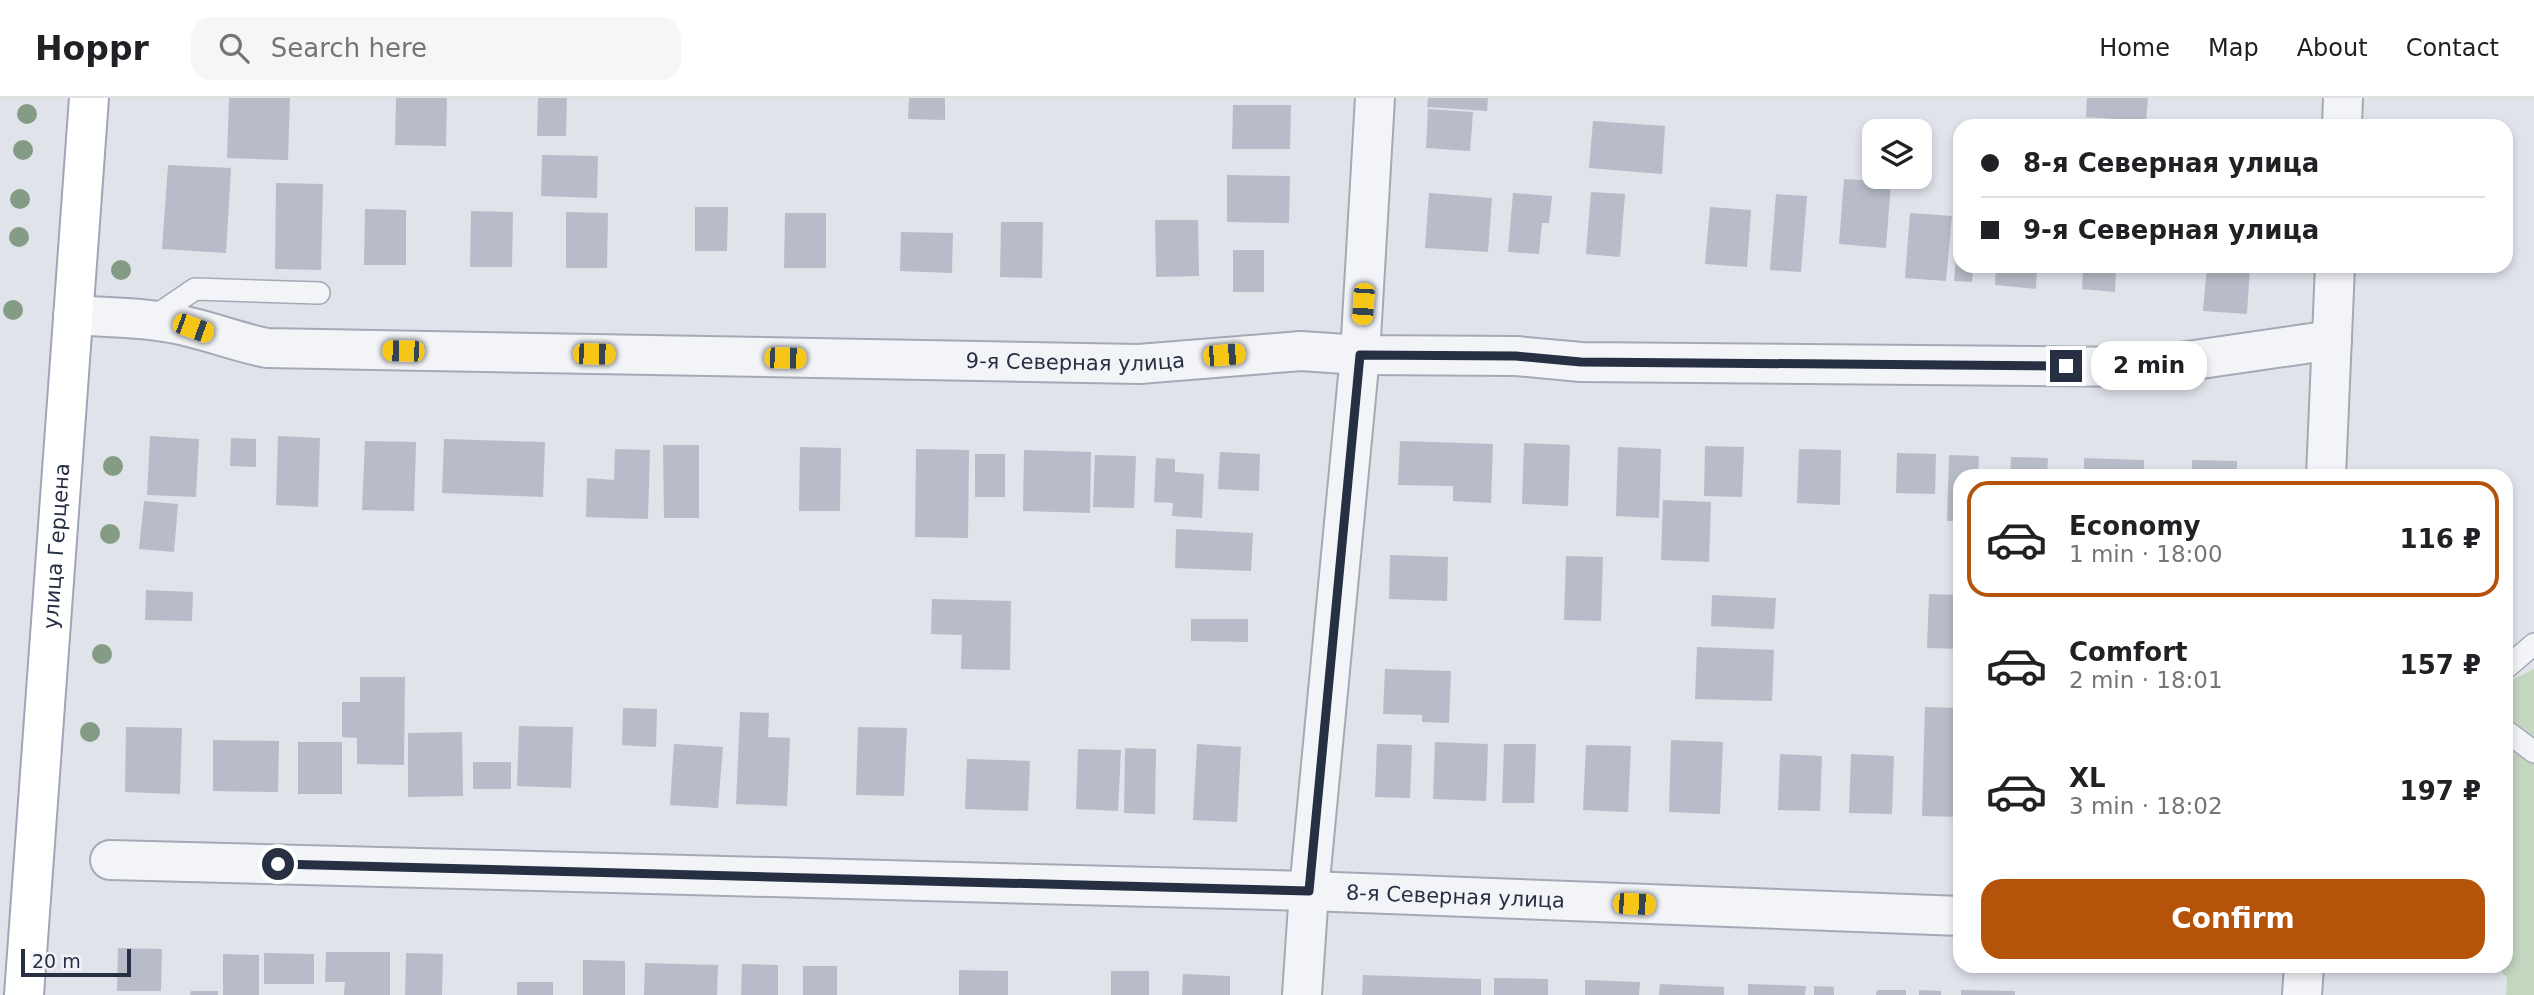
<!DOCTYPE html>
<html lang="en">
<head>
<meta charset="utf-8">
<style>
  body { margin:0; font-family:"DejaVu Sans",sans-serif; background:#f6f6f6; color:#202124; height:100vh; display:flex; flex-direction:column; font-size:26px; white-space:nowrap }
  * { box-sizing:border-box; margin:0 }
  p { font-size:23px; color:#757577 }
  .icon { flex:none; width:38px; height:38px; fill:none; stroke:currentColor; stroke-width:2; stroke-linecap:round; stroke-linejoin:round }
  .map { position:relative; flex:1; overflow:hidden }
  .details { position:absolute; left:1953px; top:371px; width:560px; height:504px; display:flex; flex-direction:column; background:#fff; border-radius:21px; box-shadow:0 4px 10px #0003 }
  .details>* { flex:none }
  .banner { position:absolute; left:1953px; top:21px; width:560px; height:154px; border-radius:21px; box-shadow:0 4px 10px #0003; display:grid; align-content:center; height:154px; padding:0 28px; background:#fff }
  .tools { position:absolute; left:1862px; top:21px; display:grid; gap:14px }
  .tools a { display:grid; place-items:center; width:70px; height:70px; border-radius:14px; background:#fff; box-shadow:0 4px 10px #0003; font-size:35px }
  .scale { position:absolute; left:21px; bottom:18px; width:110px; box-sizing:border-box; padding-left:7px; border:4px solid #272f43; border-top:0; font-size:19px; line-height:24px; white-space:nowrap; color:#272f43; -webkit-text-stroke:5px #f0f2f7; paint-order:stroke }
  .end { position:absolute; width:32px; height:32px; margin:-16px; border:9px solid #272f43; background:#fff; box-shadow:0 0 0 4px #fff }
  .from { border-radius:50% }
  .bubble { position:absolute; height:49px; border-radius:21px; background:#fff; box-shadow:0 4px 10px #0003; font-size:23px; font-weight:700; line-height:49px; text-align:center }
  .car { position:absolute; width:21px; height:42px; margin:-21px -10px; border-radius:9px; box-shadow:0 0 5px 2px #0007; background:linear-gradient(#f5c518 24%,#345 0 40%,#f5c518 0 76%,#345 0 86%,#f5c518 0) }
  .banner b { display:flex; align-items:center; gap:24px; height:66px; font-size:26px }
  .banner b+b { border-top:2px solid #e0e0e0 }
  .banner i { width:18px; height:18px; background:#202124 }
  ul { padding:12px 0 0; list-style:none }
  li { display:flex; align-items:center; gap:21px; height:116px; margin:0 14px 10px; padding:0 14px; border:4px solid transparent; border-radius:21px }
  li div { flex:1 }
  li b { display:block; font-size:26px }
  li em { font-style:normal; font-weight:700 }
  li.active { border-color:#b45309 }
  li>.icon { width:63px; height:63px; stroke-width:1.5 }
  .action { display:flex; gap:14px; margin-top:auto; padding:14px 28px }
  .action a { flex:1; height:80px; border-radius:21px; background:#b45309; color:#fff; font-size:28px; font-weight:700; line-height:80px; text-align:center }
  header { display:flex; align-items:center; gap:42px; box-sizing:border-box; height:98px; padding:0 35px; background:#fff; border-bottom:2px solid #e0e0e0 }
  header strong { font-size:33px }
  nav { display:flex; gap:38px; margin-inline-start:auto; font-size:24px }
  .search { width:490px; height:63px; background:#f6f6f6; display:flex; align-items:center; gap:18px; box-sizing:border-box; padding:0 24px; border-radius:21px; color:#757577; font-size:26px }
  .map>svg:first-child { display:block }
  .green { fill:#c4d5c0 }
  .building { fill:#b7bcc8 }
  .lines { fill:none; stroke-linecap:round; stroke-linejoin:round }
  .service-casing { stroke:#a5a9b5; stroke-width:24 }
  .minor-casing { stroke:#a5a9b5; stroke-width:42 }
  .tertiary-casing { stroke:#a5a9b5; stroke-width:42 }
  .primary-casing { stroke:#9ea6b7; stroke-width:42 }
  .service { stroke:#f3f4f8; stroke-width:21 }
  .minor { stroke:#f3f4f8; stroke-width:38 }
  .tertiary { stroke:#f3f4f8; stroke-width:38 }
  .primary { stroke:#fff; stroke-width:38 }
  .tree { fill:#849b86 }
  .route { stroke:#272f43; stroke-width:9 }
  .labels { text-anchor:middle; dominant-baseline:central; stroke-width:5; stroke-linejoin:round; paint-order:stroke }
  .street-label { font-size:21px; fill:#272f43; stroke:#f0f2f7 }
</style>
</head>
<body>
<header>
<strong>Hoppr</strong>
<div class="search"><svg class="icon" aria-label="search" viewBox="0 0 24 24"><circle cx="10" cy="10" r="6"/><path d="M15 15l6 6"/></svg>Search here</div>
<nav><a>Home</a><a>Map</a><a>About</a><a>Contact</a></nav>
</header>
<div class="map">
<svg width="2534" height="897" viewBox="0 0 2534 897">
  <rect width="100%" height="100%" fill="#e0e3ea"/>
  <path class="green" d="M2534 571V897H2506L2507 879 2494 868H2506V585Z"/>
  <path class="building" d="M229 0H290L288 62 227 60Z
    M396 0H447L446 48 395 47Z
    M538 0H567L566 38H537Z
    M909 0H945V22L908 21Z
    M1428 0H1488L1487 13 1427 9Z
    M2087 0H2148L2146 23 2086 19Z
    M1233 7H1291L1290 51H1232Z
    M1428 11 1473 14 1470 53 1426 50Z
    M1593 23 1665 28 1662 76 1589 70Z
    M542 57 598 58 597 100 541 98Z
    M168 67 231 70 226 155 162 151Z
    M1227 77 1290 78 1289 125 1227 124Z
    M1844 81 1891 84 1886 150 1839 146Z
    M276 85 323 86 321 172 275 171Z
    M1591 94 1625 96 1620 159 1586 156Z
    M1429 95 1492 100 1488 154 1425 150Z
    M1513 95 1552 98 1549 125H1542L1539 156 1508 154Z
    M1776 96 1807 98 1801 174 1770 172Z
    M695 109H728L727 153H695Z
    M1710 109 1751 112 1747 169 1705 166Z
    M365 111 406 112V167H364Z
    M471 113 513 114 512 169H470Z
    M566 114 608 115 607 170H566Z
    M785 115H826V170H784Z
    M1910 115 1952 118 1946 183 1905 180Z
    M1155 122H1198L1199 178 1156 179Z
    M1001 124H1043L1042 180 1000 179Z
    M901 134 953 135 952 175 900 173Z
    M1958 139 1960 168H1973L1972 184 1954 183Z
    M1233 152H1264V194H1233Z
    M1996 168H2037L2036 191 1995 187Z
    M2083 168H2132L2131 173 2116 172 2115 194 2082 191Z
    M2207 168 2250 169 2247 216 2203 213Z
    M150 338 199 341 196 399 147 397Z
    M278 338 320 340 318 409 276 407Z
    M231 340 256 341V369L230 368Z
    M444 341 545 344 543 399 442 395Z
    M365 343 416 344 414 413 362 412Z
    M1400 343 1493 346 1491 405 1453 403V388L1398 387Z
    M1524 345 1570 347 1568 408 1522 406Z
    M663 347H699V420H664Z
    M1705 348 1744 349 1742 399 1704 398Z
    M800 349 841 350 840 413H799Z
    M1618 349 1661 351 1659 420 1616 418Z
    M615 351 650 352 648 421 586 419 587 380 614 382Z
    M916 351 969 352 968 440 915 439Z
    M1799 351 1841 352 1840 407 1797 405Z
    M1024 352 1091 354 1090 415 1023 413Z
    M1220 354 1260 356 1259 393 1218 391Z
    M1897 355 1936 356 1935 396 1896 395Z
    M975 356H1005V399H975Z
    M1095 357 1136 358 1134 410 1093 409Z
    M1949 357 1979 358 1978 378H1960V423H1947Z
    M2011 359 2048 360 2047 378H2010Z
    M1156 360 1175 361V374L1204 376 1202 420 1172 418 1173 405 1154 404Z
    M2084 360 2144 362V378H2084Z
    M2192 362 2237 363V378H2192Z
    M1663 402 1711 404 1709 464 1661 462Z
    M144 403 178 406 174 454 139 451Z
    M1176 431 1253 435 1251 473 1175 470Z
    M1390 457 1448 459 1447 503 1389 501Z
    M1566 458 1603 459 1601 523 1564 522Z
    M146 492 193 494 192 523 145 522Z
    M1929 496 1960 497V551L1927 550Z
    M1712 497 1776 500 1774 531 1711 528Z
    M932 501 1011 503 1010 572 961 571 962 537 931 536Z
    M1191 521H1248V544L1191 543Z
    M1697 549 1774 552 1772 603 1695 601Z
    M1385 571 1451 573 1449 625 1422 624V617L1383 616Z
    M360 579H405L404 667 357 666V640L342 639V604H360Z
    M1925 609 1960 610V719L1922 718Z
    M623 610 657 611 656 649 622 647Z
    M740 614 769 615 768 639 790 640 787 708 736 706Z
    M519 628 573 629 571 690 517 688Z
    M126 629 182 630 180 696 125 694Z
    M858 629 907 630 904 698 856 697Z
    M462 634 463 698 408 699V635Z
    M213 642 279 643 278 694 213 693Z
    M1671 642 1723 644 1720 716 1669 714Z
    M298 644H342V696H298Z
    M1435 644 1488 646 1486 703 1433 701Z
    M674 646 723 649 718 710 670 707Z
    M1197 646 1241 649 1237 724 1193 722Z
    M1377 646 1412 647 1410 700 1375 699Z
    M1504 646H1536L1534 705H1502Z
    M1586 647 1631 648 1628 714 1583 712Z
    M1125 650 1156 651 1155 716 1124 715Z
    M1078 651 1121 652 1118 713 1076 711Z
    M1780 656 1822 658 1820 713 1778 712Z
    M1851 656 1894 658 1892 716 1849 715Z
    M967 661 1030 663 1028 713 965 711Z
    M473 664H511V691H473Z
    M118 850 162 851 161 893H117Z
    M326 854H390V897H344L345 884H325Z
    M264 855 314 856V886H264Z
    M406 855 443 856 442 897H405Z
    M223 856 259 857V897H223Z
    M583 862 625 863V897H583Z
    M645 865 718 867 717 897H644Z
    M742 866 778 867V897H741Z
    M803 868H837V897H803Z
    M959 872 1008 873V897H959Z
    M1111 873H1149V897H1111Z
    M1183 876 1230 878V897H1182Z
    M1363 877 1481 881V897H1362Z
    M1494 880 1548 881V897H1494Z
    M1585 882 1640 884 1639 897H1585Z
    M517 884H553V897H517Z
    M1660 886 1724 889V897H1659Z
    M1748 886 1806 888 1805 897H1748Z
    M1814 888 1834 889V897H1814Z
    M1877 892H1906V897H1876Z
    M1919 892 1941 893V897H1919Z
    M1961 892 2015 893V897H1961Z
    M191 893H218V897H190Z"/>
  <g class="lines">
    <defs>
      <path id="service" d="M151 221 195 191 319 195
        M2506 570 2534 546
        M2506 633 2534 654"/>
      <g id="minor">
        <path id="s1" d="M73 217C113 220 154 219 193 230 218 236 241 245 267 250L1139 266 1301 253 1360 257 1516 258 1581 264 2146 269 2332 242"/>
        <path id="s2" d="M110 762 1309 793 1960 818"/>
        <path d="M1302 897 1309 793 1360 257 1375 0"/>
      </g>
      <path id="tertiary" d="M2342 28 2343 0
        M2326 378 2335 168
        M2302 897 2304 868"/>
      <g id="primary">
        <path id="s3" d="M24 897 89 0"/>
      </g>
    </defs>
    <use href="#service" class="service-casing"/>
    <use href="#minor" class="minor-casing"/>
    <use href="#tertiary" class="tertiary-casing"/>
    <use href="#primary" class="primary-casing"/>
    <use href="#service" class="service"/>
    <use href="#minor" class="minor"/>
    <use href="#tertiary" class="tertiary"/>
    <use href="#primary" class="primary"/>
  </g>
  <g class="tree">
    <circle cx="27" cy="16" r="10"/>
    <circle cx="23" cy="52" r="10"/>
    <circle cx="20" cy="101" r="10"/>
    <circle cx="19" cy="139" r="10"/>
    <circle cx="121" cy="172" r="10"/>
    <circle cx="13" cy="212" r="10"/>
    <circle cx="113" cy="368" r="10"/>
    <circle cx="110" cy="436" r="10"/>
    <circle cx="102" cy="556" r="10"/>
    <circle cx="90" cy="634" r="10"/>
  </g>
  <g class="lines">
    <path class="route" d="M278 766 1309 793 1360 257 1516 258 1581 264 2066 268"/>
  </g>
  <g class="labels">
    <g class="street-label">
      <text stroke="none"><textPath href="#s1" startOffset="1006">9-я Северная улица</textPath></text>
      <text stroke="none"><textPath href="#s3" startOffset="450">улица Герцена</textPath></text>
      <text stroke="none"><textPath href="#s2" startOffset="1346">8-я Северная улица</textPath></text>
    </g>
  </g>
</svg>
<div class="tools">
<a><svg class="icon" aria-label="layers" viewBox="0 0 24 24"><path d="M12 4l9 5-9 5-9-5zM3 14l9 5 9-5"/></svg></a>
</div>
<div class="scale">20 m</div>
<i class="end from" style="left:278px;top:766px"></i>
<i class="end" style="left:2066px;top:268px"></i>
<div class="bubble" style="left:2091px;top:243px;width:116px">2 min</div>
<i class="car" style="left:1363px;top:206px;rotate:184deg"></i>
<i class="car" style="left:193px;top:230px;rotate:110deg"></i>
<i class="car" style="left:403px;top:253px;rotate:271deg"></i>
<i class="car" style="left:594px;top:256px;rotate:91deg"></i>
<i class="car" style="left:1224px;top:257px;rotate:85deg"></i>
<i class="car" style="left:785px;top:260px;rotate:91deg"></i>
<i class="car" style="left:1634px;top:806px;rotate:92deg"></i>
<div class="banner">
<b><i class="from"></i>8-я Северная улица</b>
<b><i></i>9-я Северная улица</b>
</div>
<section class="details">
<ul>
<li class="active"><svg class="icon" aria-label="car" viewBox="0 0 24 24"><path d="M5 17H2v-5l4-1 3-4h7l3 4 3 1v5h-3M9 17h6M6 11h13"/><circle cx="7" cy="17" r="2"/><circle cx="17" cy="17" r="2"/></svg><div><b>Economy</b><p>1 min · 18:00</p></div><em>116 ₽</em></li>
<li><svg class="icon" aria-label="car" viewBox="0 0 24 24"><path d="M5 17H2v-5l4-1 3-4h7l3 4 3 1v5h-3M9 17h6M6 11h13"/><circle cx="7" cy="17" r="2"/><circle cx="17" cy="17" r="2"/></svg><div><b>Comfort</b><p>2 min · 18:01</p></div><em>157 ₽</em></li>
<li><svg class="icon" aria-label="car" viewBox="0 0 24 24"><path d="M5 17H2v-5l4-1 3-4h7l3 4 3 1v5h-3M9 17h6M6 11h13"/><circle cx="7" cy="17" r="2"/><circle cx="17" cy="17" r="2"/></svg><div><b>XL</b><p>3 min · 18:02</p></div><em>197 ₽</em></li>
</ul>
<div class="action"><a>Confirm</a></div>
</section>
</div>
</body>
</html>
